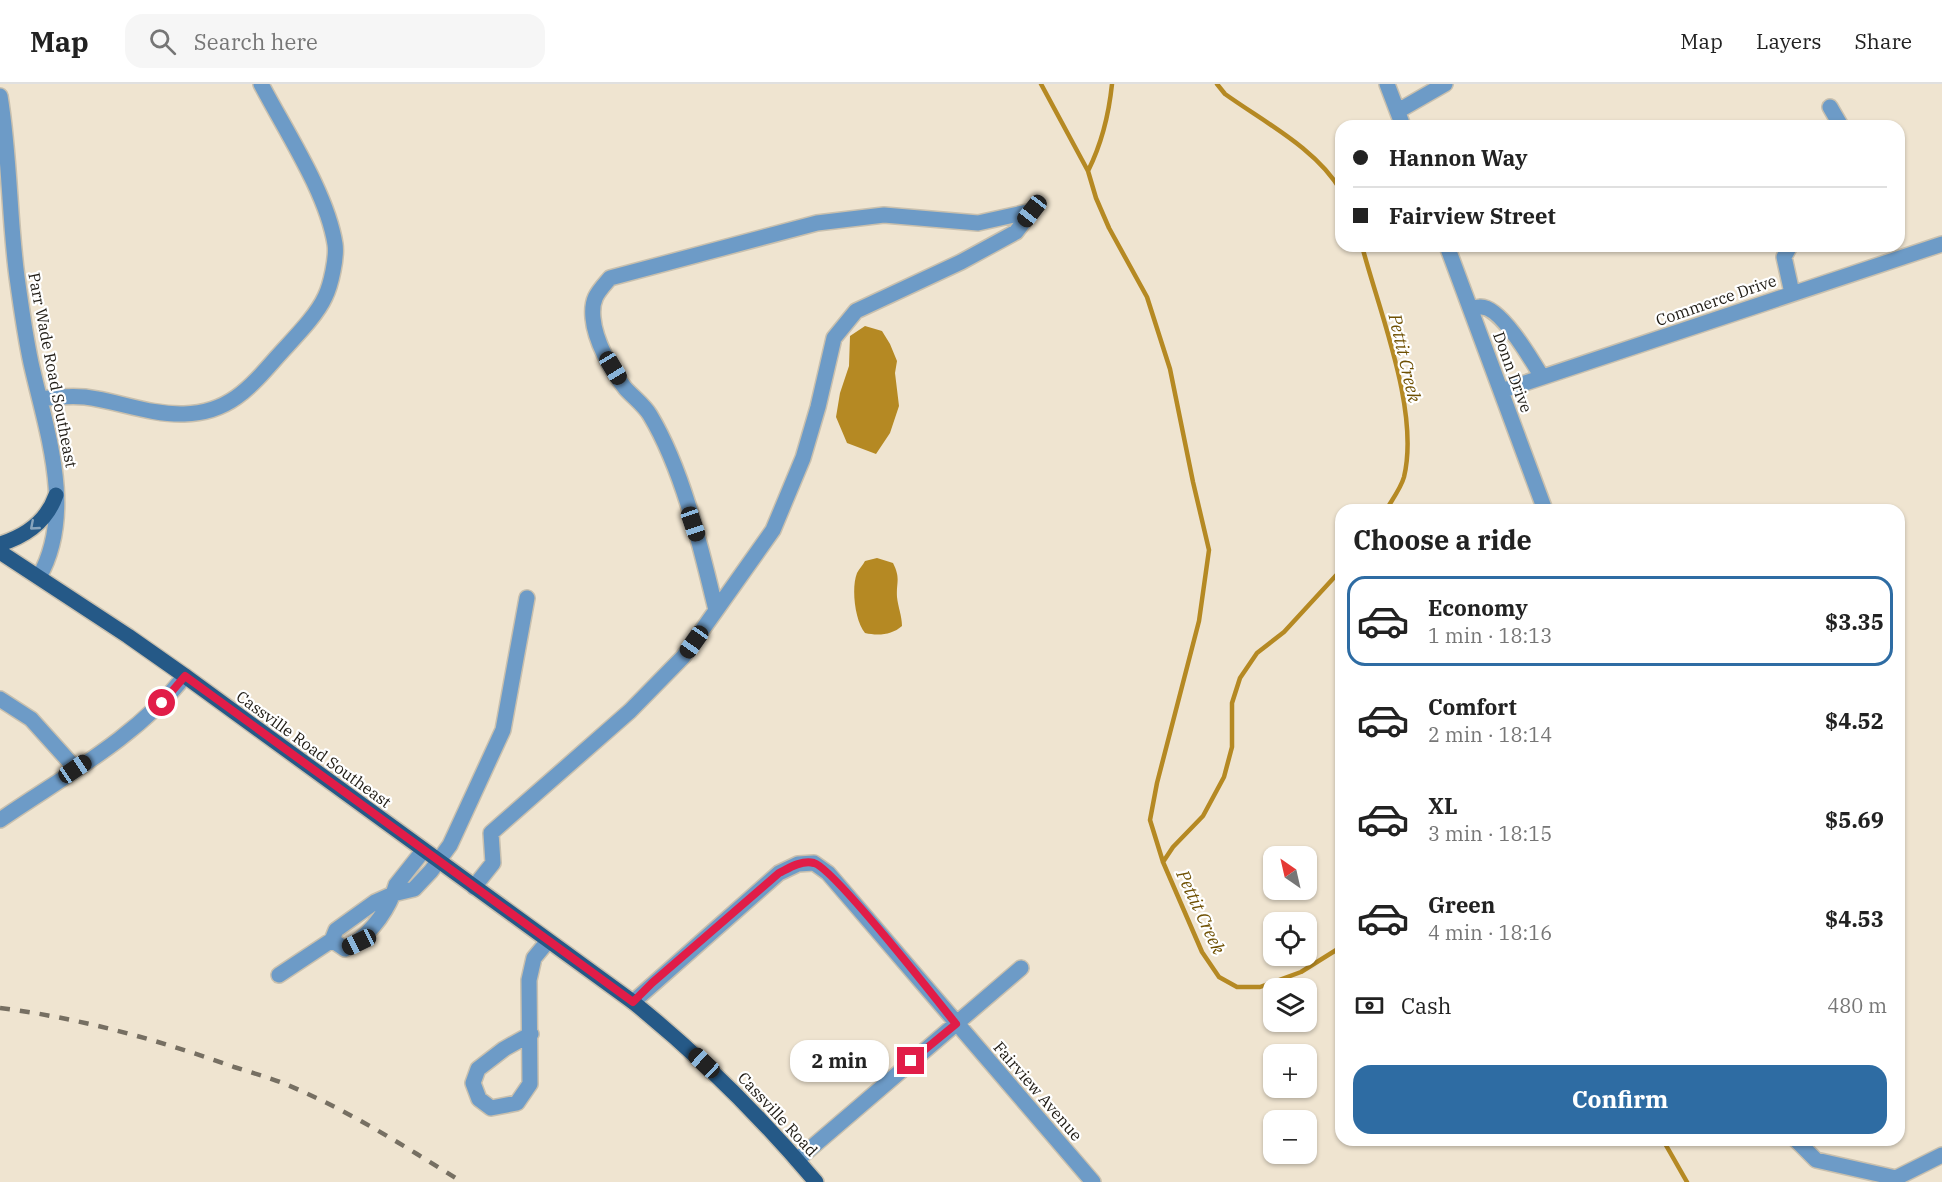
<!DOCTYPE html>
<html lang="en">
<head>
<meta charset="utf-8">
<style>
  body { margin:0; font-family:"IBM Plex Serif",serif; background:#f6f6f6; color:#222; height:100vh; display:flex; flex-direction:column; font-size:22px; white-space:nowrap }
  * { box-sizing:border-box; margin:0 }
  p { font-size:20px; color:#767676 }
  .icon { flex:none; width:33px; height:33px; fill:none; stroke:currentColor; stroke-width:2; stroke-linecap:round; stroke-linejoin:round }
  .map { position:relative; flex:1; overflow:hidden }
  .side { position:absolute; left:1335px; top:420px; width:570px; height:642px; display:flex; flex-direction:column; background:#fff; border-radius:18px; box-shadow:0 2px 4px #0004 }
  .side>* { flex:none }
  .guide { position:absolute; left:1335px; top:36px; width:570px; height:132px; border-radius:18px; box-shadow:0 2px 4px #0004; display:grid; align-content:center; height:132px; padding:0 18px; background:#fff }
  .needle { width:39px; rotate:326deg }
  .tools { position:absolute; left:1263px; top:762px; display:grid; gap:12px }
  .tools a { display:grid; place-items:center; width:54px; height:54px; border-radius:12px; background:#fff; box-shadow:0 2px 4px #0004; font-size:30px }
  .end { position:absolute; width:27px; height:27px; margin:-14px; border:8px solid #e11d48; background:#fff; box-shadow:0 0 0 3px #fff }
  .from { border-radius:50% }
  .bubble { position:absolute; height:42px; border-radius:18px; background:#fff; box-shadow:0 2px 4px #0004; font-size:20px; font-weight:700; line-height:42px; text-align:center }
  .car { position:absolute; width:18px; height:36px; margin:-18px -9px; border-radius:8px; box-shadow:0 0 4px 2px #0007; background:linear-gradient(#222 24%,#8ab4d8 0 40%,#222 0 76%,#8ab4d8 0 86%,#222 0) }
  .guide b { display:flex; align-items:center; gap:21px; height:57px; font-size:22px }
  .guide b+b { border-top:2px solid #e0e0e0 }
  .guide i { width:15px; height:15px; background:#222 }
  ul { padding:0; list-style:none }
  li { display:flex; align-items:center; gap:18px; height:90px; margin:0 12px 9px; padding:0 6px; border:3px solid transparent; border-radius:18px }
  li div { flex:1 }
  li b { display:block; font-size:22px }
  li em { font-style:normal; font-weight:700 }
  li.active { border-color:#2e6ca3 }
  li>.icon { width:54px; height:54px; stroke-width:1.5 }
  h2 { padding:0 18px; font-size:27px; line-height:72px }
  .pay { display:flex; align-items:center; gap:15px; height:66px; padding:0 18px; font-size:22px }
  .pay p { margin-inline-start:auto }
  .action { display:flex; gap:12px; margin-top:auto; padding:12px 18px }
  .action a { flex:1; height:69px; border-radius:18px; background:#2e6ca3; color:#fff; font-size:24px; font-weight:700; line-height:69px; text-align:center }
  header { display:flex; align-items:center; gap:36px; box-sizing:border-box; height:84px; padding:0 30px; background:#fff; border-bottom:2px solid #e0e0e0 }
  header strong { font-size:28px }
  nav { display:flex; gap:33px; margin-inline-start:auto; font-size:21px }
  .search { width:420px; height:54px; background:#f6f6f6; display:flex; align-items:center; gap:15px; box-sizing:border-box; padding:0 21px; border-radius:18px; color:#767676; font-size:22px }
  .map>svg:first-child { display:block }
  .water { fill:#b58923 }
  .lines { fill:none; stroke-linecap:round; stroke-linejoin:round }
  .stream { stroke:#b58923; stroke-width:4.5 }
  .minor-casing { stroke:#c9c0ae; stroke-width:18 }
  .major-casing { stroke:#c9c0ae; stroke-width:18 }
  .minor { stroke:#6d9bc7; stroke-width:15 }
  .major { stroke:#255987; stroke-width:15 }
  .rail { stroke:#766f62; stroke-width:4.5; stroke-dasharray:10 10; stroke-linecap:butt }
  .oneway { stroke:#87a4bd }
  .route { stroke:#e11d48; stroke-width:8 }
  .labels { text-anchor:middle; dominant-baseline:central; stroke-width:4.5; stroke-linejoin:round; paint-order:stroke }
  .street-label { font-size:16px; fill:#1e1a13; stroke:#fff }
  .water-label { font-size:18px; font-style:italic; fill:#6f5002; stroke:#fff }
</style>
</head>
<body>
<header>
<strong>Map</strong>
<div class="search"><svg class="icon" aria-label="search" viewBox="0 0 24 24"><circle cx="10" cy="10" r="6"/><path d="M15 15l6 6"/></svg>Search here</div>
<nav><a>Map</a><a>Layers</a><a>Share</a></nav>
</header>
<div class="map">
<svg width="1942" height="1098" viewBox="0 0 1942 1098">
  <rect width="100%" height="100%" fill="#efe4d0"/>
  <path class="water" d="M865 242 882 247 890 260 897 277 895 289 899 322 890 349 876 370 847 359 836 333 840 309 849 282 850 252Z
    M877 474 893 479C901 495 896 498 897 513 898 523 902 532 902 542 892 551 878 552 865 549 855 537 851 504 857 489 859 485 863 481 865 477Z"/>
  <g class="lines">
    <path class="stream" d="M1041 0 1088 87 1096 114 1109 144 1147 213 1170 285 1193 398 1209 466 1199 537 1157 699 1150 736 1163 778 1202 868 1219 893 1237 903H1260L1301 888 1341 863
      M1217 0 1225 10C1264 38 1317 65 1341 107
      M1088 87C1101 61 1109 29 1112 0
      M1362 162C1379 227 1420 327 1404 393 1401 404 1392 416 1386 426
      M1163 778 1173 763 1203 732 1224 693 1232 663V619L1240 594 1257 569 1284 548 1341 486
      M1663 1056 1687 1098"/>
    <defs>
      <path id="minor" d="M1387 0 1403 42
        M0 12C10 72 9 133 17 193 21 222 25 251 31 279 46 346 76 428 39 493
        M1830 23 1841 42
        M1398 27 1445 0
        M1447 162 1545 426
        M1790 162 1784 173 1792 209
        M1471 226C1474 225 1477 223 1480 223 1500 221 1533 278 1542 293
        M1501 307 1942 160
        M40 315C55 313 70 312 85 313 118 317 150 331 184 330 228 329 249 305 277 273 291 257 316 233 325 213 331 201 337 173 335 160 327 109 285 46 261 0
        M0 615 31 635 76 685
        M0 736C64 692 136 654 185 592
        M423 767 396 801 393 810 414 805 431 787 450 761 503 646 527 514
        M474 803 493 779 491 749 630 627 683 573 773 446 803 374 818 323 834 254 856 227 961 178 1016 148 1032 127 978 139 884 131 817 139 610 194C598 208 591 214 593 234 595 257 611 286 625 304 633 313 644 321 650 331 683 386 701 464 716 526
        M332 856 345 865C367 854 384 832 393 810
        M279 891 332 856 336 846 375 818 393 810
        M633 918 779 789 798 780 814 779 828 789 1093 1098
        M531 950 504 965 478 985 473 999 479 1015 491 1024 517 1019 530 1000 529 896 534 874 548 857
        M1796 1056 1816 1076 1896 1094 1942 1071
        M797 1076 1021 884"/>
      <path id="major" d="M0 460C26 452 47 437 56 411
        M0 468 128 552 185 592 633 918C700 972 760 1032 816 1098"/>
    </defs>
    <use href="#minor" class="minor-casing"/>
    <use href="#major" class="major-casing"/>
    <use href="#minor" class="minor"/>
    <use href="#major" class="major"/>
    <path class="rail" d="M0 924C80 934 159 956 234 983 256 990 278 996 299 1006 356 1031 409 1065 462 1098"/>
  </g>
  <defs><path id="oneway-chevron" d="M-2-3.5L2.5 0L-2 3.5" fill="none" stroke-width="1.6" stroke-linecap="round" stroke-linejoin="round" transform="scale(1.5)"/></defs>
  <use class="oneway" href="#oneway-chevron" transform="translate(34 442) rotate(139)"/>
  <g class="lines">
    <path class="route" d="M162 619 185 592 633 918 652 899 779 789C789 784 801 776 814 779 833 784 937 916 956 940L911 977"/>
  </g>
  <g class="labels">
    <g class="street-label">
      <text transform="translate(1716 216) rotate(-19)">Commerce Drive</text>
      <text transform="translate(53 286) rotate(79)">Parr Wade Road Southeast</text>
      <text transform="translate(1513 288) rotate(70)">Donn Drive</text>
      <text transform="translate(314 665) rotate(36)">Cassville Road Southeast</text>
      <text transform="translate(1038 1007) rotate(49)">Fairview Avenue</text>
      <text transform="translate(778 1030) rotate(47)">Cassville Road</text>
    </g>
    <g class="water-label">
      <text transform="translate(1405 274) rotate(77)">Pettit Creek</text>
      <text transform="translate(1201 828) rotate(65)">Pettit Creek</text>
    </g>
  </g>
</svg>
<div class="tools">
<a><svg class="needle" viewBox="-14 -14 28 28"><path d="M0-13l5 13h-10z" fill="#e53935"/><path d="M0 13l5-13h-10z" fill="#767676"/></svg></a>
<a><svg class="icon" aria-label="locate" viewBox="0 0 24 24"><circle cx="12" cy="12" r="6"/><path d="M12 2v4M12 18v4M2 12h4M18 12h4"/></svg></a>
<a><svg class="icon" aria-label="layers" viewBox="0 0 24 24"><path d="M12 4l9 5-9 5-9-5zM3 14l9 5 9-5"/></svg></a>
<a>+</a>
<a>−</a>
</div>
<i class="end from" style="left:162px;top:619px"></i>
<i class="end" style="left:911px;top:977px"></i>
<div class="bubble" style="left:790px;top:956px;width:99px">2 min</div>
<i class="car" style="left:1032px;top:127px;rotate:218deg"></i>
<i class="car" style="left:613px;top:284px;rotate:149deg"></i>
<i class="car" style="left:693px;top:440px;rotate:161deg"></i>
<i class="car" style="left:694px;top:558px;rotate:215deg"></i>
<i class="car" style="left:75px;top:685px;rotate:56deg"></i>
<i class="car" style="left:359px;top:858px;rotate:244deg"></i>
<i class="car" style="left:704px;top:979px;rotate:313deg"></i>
<div class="guide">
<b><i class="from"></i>Hannon Way</b>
<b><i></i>Fairview Street</b>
</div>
<section class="side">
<h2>Choose a ride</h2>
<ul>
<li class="active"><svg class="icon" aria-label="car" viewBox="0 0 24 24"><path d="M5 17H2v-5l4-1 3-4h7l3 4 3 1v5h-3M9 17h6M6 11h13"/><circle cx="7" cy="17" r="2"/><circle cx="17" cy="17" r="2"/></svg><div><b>Economy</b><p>1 min · 18:13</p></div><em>$3.35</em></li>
<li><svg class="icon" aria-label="car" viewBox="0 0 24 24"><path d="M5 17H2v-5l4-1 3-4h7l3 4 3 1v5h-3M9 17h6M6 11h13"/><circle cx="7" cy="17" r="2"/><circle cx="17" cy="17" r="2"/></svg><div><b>Comfort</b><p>2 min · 18:14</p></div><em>$4.52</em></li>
<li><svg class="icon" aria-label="car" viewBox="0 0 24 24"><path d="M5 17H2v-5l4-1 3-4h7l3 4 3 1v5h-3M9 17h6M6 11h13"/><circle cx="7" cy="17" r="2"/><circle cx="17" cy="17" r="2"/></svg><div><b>XL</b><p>3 min · 18:15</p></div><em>$5.69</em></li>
<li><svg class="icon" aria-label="car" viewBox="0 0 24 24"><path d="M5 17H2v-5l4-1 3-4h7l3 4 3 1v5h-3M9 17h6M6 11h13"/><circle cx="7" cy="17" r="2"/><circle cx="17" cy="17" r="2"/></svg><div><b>Green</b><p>4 min · 18:16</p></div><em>$4.53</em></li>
</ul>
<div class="pay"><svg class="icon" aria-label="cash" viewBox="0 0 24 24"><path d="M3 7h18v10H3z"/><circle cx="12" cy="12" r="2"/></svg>Cash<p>480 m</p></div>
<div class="action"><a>Confirm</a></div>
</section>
</div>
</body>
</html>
